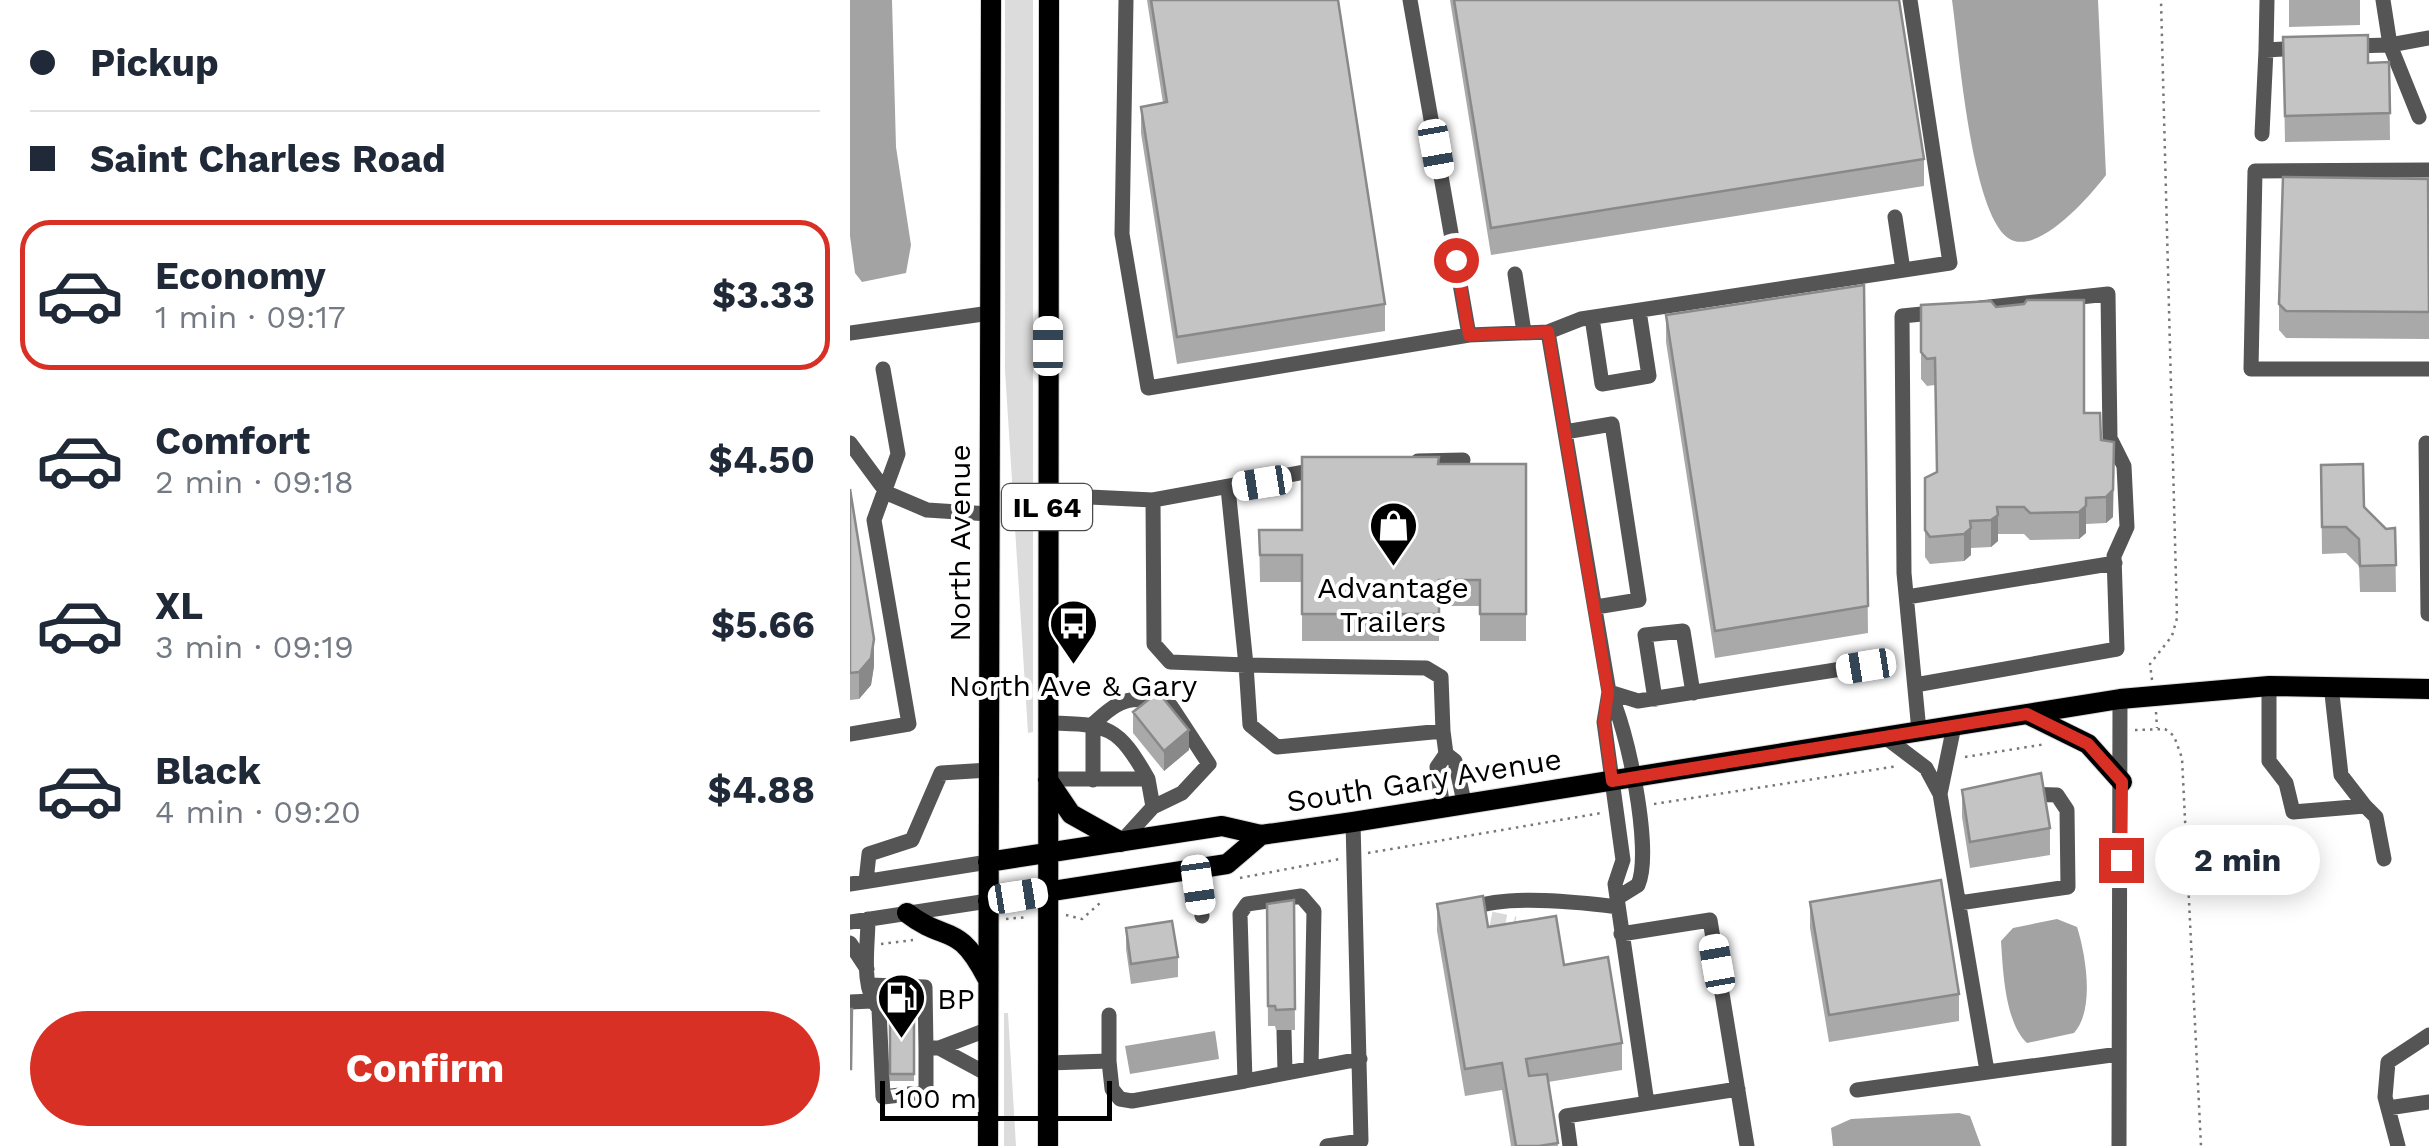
<!DOCTYPE html>
<html lang="en">
<head>
<meta charset="utf-8">
<style>
  body { margin:0; font-family:"Work Sans",sans-serif; background:#f2f2f3; color:#1f2937; height:100vh; display:flex; flex-direction:column; font-size:38px; white-space:nowrap }
  * { box-sizing:border-box; margin:0 }
  p { font-size:32px; color:#747a83 }
  .icon { flex:none; width:55px; height:55px; fill:none; stroke:currentColor; stroke-width:2; stroke-linecap:round; stroke-linejoin:round }
  .map { position:relative; flex:1; overflow:hidden }
  .panel { display:flex; flex-direction:column; background:#fff; width:850px }
  .panel>* { flex:none }
  .top-card { display:grid; align-content:center; height:220px; padding:0 30px; background:#fff }
  .scale { position:absolute; left:30px; bottom:25px; width:232px; box-sizing:border-box; padding-left:10px; border:5px solid #000; border-top:0; font-size:28px; line-height:35px; white-space:nowrap; color:#000; -webkit-text-stroke:8px #fff; paint-order:stroke }
  .end { position:absolute; width:45px; height:45px; margin:-22px; border:12px solid #d93025; background:#fff; box-shadow:0 0 0 5px #fff }
  .from { border-radius:50% }
  .bubble { position:absolute; height:70px; border-radius:35px; background:#fff; box-shadow:0 5px 25px #0003; font-size:32px; font-weight:700; line-height:70px; text-align:center }
  .car { position:absolute; width:30px; height:60px; margin:-30px -15px; border-radius:12px; box-shadow:0 0 8px 2px #0007; background:linear-gradient(#fff 24%,#345 0 40%,#fff 0 76%,#345 0 86%,#fff 0) }
  .top-card b { display:flex; align-items:center; gap:35px; height:95px; font-size:38px }
  .top-card b+b { border-top:2px solid #e0e1e3 }
  .top-card i { width:25px; height:25px; background:#1f2937 }
  ul { padding:0; list-style:none }
  li { display:flex; align-items:center; gap:30px; height:150px; margin:0 20px 15px; padding:0 10px; border:5px solid transparent; border-radius:30px }
  li div { flex:1 }
  li b { display:block; font-size:38px }
  li em { font-style:normal; font-weight:700 }
  li.current { border-color:#d93025 }
  li>.icon { width:90px; height:90px; stroke-width:1.5 }
  .action { display:flex; gap:20px; margin-top:auto; padding:20px 30px }
  .action a { flex:1; height:115px; border-radius:60px; background:#d93025; color:#fff; font-size:40px; font-weight:700; line-height:115px; text-align:center }
  main { display:flex; flex:1; min-height:0 }
  .map>svg:first-child { display:block }
  .green { fill:#dcdcdc }
  .water { fill:#a3a3a3 }
  .lines { fill:none; stroke-linecap:round; stroke-linejoin:round }
  .minor-tunnel { stroke:#d9d9d9; stroke-width:15; stroke-dasharray:15 8; stroke-linecap:butt }
  .major-casing { stroke:#dbdbdb; stroke-width:22 }
  .path { stroke:#777; stroke-width:2.5; stroke-dasharray:2.5 5; stroke-linecap:butt }
  .minor { stroke:#555; stroke-width:15 }
  .major { stroke:#000; stroke-width:20 }
  .wall { fill:#a9a9a9 }
  .shaded-wall { fill:#898989 }
  .building { fill:#c4c4c4; stroke:#898989; stroke-width:2.5 }
  .route { stroke:#d93025; stroke-width:12 }
  .labels { text-anchor:middle; dominant-baseline:central; stroke-width:8; stroke-linejoin:round; paint-order:stroke }
  .shield { fill:#fff; stroke:#4c4c4c; stroke-width:2.5 }
  .shield-label { font-size:28px; font-weight:bold; fill:#000 }
  .street-label { font-size:30px; fill:#000; stroke:#fff }
  .poi-label { font-size:30px; fill:#000; stroke:#fff }
</style>
</head>
<body>
<main>
<section class="panel">
<div class="top-card">
<b><i class="from"></i>Pickup</b>
<b><i></i>Saint Charles Road</b>
</div>
<ul>
<li class="current"><svg class="icon" aria-label="car" viewBox="0 0 24 24"><path d="M5 17H2v-5l4-1 3-4h7l3 4 3 1v5h-3M9 17h6M6 11h13"/><circle cx="7" cy="17" r="2"/><circle cx="17" cy="17" r="2"/></svg><div><b>Economy</b><p>1 min · 09:17</p></div><em>$3.33</em></li>
<li><svg class="icon" aria-label="car" viewBox="0 0 24 24"><path d="M5 17H2v-5l4-1 3-4h7l3 4 3 1v5h-3M9 17h6M6 11h13"/><circle cx="7" cy="17" r="2"/><circle cx="17" cy="17" r="2"/></svg><div><b>Comfort</b><p>2 min · 09:18</p></div><em>$4.50</em></li>
<li><svg class="icon" aria-label="car" viewBox="0 0 24 24"><path d="M5 17H2v-5l4-1 3-4h7l3 4 3 1v5h-3M9 17h6M6 11h13"/><circle cx="7" cy="17" r="2"/><circle cx="17" cy="17" r="2"/></svg><div><b>XL</b><p>3 min · 09:19</p></div><em>$5.66</em></li>
<li><svg class="icon" aria-label="car" viewBox="0 0 24 24"><path d="M5 17H2v-5l4-1 3-4h7l3 4 3 1v5h-3M9 17h6M6 11h13"/><circle cx="7" cy="17" r="2"/><circle cx="17" cy="17" r="2"/></svg><div><b>Black</b><p>4 min · 09:20</p></div><em>$4.88</em></li>
</ul>
<div class="action"><a>Confirm</a></div>
</section>
<div class="map">
<svg width="1579" height="1146" viewBox="0 0 1579 1146">
  <rect width="100%" height="100%" fill="#fff"/>
  <path class="green" d="M155 0H183V732L178 733 155 370Z
    M154 1013H158L166 1146H154Z"/>
  <path class="water" d="M0 0H42L46 147 61 245 56 273 12 282 5 273 0 236Z
    M1102 0H1248L1256 175C1241 195 1187 258 1158 238 1121 211 1109 49 1102 0Z
    M1207 919 1227 927C1236 955 1245 1010 1224 1033L1177 1043C1155 1023 1153 970 1151 941L1163 928Z
    M365 1031 369 1059 280 1074 275 1046Z
    M1109 1113 1120 1116 1131 1146H983L981 1128 1001 1119Z"/>
  <g class="lines">
    <path class="minor-tunnel" d="M641 919 665 924"/>
    <defs>
      <path id="major" d="M1177 714 1238 744 1272 782
        M198 780 221 814 271 842
        M138 862 372 826 411 835 503 822 1270 699 1419 686 1579 689
        M138 901 377 864 411 835
        M57 913C97 944 107 920 137 978
        M138 1146 141 0
        M198 1146 199 0"/>
    </defs>
    <use href="#major" class="major-casing"/>
    <path class="path" d="M1302 680 1300 664 1322 636 1327 618 1311 0
      M1306 712 1307 728
      M1285 730 1315 729 1324 736 1332 758 1351 1146
      M1115 757 1196 744
      M804 804 1048 766
      M518 853 751 813
      M390 878 490 859
      M216 915 232 919 250 903
      M156 919 178 917
      M31 944 63 940"/>
    <path class="minor" d="M276 0 272 234 298 388 619 335 560 0
      M1500 46 1540 45 1533 0
      M1416 50 1417 0
      M1569 117 1540 45 1579 38
      M1412 134 1416 50 1452 48
      M1579 170 1405 171 1401 369H1579
      M1045 217 1053 270
      M665 274 674 332
      M742 318 752 384 799 376 789 311
      M0 333 140 313
      M619 335 698 332
      M715 432 762 424 789 600 746 607
      M0 443 37 493 77 510 139 514
      M1576 443 1578 614
      M568 461 613 460
      M378 488 396 665 576 668 591 677 593 731
      M197 495 303 500 304 644 320 662 396 665 400 725 427 747 593 731 596 754 605 761 615 806
      M303 500 471 469
      M1057 597 1265 563
      M1017 665 788 701 759 692 698 332 731 319 1100 263 1060 0
      M1065 685 1267 649 1264 556 1277 527 1274 466 1260 438 1258 294 1130 308
      M1419 686V761L1436 783 1443 812 1515 806 1491 775 1481 685
      M759 692 754 722 773 860 765 884 797 1103
      M759 692C777 725 803 851 788 885L767 898
      M805 699 795 635 833 631 843 693
      M198 723C259 724 268 726 298 779
      M1069 731 1054 573 1052 316 1092 312
      M0 734 59 724 24 520 48 454 33 369
      M1035 737 1076 768 1090 794 1137 1071
      M197 779H298L303 807 271 842
      M243 780V724C273 696 282 695 321 706L359 764 332 793 303 807
      M1090 794 1104 726
      M1515 806 1526 817 1534 859
      M593 809 587 767 596 754
      M345 868 352 916
      M16 881 19 854 62 840 91 773 139 770
      M0 884 138 862
      M438 898 397 904 390 914 395 1081 510 1059
      M1109 903 1218 887 1217 810 1207 795 1176 794
      M436 904 438 898 451 896 464 911 461 1067
      M622 908C658 894 729 902 768 907
      M18 919C18 947 10 988 29 1009L33 1097 76 1092V1048H89L139 1029
      M0 922 138 901
      M771 934 860 920 897 1146
      M0 943 17 969
      M20 985 75 987 76 1048
      M0 1002 22 1001
      M434 1031 435 1072
      M89 1048 139 1075
      M259 1061 262 1089 270 1099 282 1101 395 1081
      M198 1063 259 1061V1015
      M1007 1090 1269 1054
      M1538 1108 1579 1102
      M477 1146 511 1141 503 822
      M720 1146 716 1116 888 1089
      M1269 1146 1270 699
      M1548 1146 1535 1097 1538 1062 1579 1035"/>
    <use href="#major" class="major"/>
  </g>
  <path class="wall" d="M297 0H488L535 304V331L327 364 291 133V107L313 103Z
    M600 0H1049L1074 159V186L641 255Z
    M1439 0H1510V25L1439 27Z
    M1433 37 1518 63 1539 62 1540 140 1435 142Z
    M1579 193V339L1436 338 1429 330V304Z
    M1014 285 1018 633 865 658 816 342V315Z
    M1071 305 1234 413 1251 440 1263 517 1256 523 1236 524V533L1229 539 1180 540 1174 534H1148V541L1141 547 1121 548V555L1114 561 1080 564 1075 557V478L1087 472 1085 385 1077 386 1071 379Z
    M588 464H676V641H630V606H589V641H452V582H410L409 530H452Z
    M1471 465 1536 529 1545 528 1546 592H1510L1509 566 1496 553 1472 554Z
    M0 489 24 666 21 685 9 699 0 700Z
    M283 712 339 750 314 771 283 733Z
    M1112 790 1200 828V855L1120 868 1112 817Z
    M444 900 445 1030H426L425 1026H418L417 904Z
    M960 902 1109 994V1021L979 1042 960 928Z
    M587 904 714 965 772 1043V1070L698 1082 708 1146H661L652 1090 615 1096 587 931Z
    M276 928 328 957V977L281 984 276 949Z
    M40 991H64V1081H40Z"/>
  <path class="shaded-wall" d="M1264 469 1263 517 1256 523V497Z
    M1236 506V533L1229 539V512Z
    M1148 515V541L1141 547V520Z
    M1121 528V555L1114 561V534Z
    M24 639V666L21 685 9 699V672Z
    M339 730V750L314 771V751Z"/>
  <path class="building" d="M301 0H488L535 304 327 337 291 107 317 102Z
    M604 0H1049L1074 159 641 228Z
    M1518 35V63L1539 62 1540 113 1435 116 1433 37Z
    M1433 177 1578 179 1579 312 1436 311 1429 304Z
    M1014 285 1018 606 865 631 816 315Z
    M1177 300H1234V413H1250L1251 440 1264 442 1263 490 1256 497 1236 498V506L1229 512 1180 513 1174 507H1147L1148 515 1141 520 1120 521 1121 528 1114 534 1080 537 1075 530V478L1087 472 1085 358 1077 359 1071 352V305L1141 301 1146 307 1174 304Z
    M452 457H589L588 464H676V614H630V580H589V614H452V555H410L409 530H452Z
    M1513 464 1514 507 1536 529 1545 528 1546 565 1510 566 1509 539 1496 527H1472L1471 465Z
    M0 489 24 639 21 658 9 672 0 673Z
    M308 692 339 730 314 751 283 712Z
    M1191 773 1200 828 1120 842 1112 790Z
    M1091 880 1109 994 979 1015 960 902Z
    M633 896 638 927 706 916 714 965 758 957 772 1043 676 1059 679 1076 697 1074 708 1143 689 1146H666L652 1063 615 1069 587 904Z
    M444 900 445 1009 426 1010 425 1006H418L417 904Z
    M322 921 328 957 281 964 276 928Z
    M40 991H64V1074H40Z
    M0 1009H2L1 1069H0Z"/>
  <g class="lines">
    <path class="route" d="M606 260 619 335 698 332 758 692 754 722 762 781 1177 714 1238 744 1272 782 1271 860"/>
  </g>
  <defs>
    <symbol id="shop-pin" viewBox="-11 -11 22 30"><path d="M0 17L-7.5 6A9.5 9.5 0 1 1 7.5 6Z" fill="#000" stroke="#fff"/><path d="M-5-2.5h2.3a2.7 3.5 0 0 1 5.4 0H5L5.5 6h-11ZM-1.5-2.5h3a1.5 2.3 0 0 0-3 0Z" fill="#fff"/></symbol>
    <symbol id="bus-pin" viewBox="-11 -11 22 30"><path d="M0 17L-7.5 6A9.5 9.5 0 1 1 7.5 6Z" fill="#000" stroke="#fff"/><path d="M-5-6H5V4H4V6H2V4H-2V6H-4V4H-5ZM-3.5-4V0h7V-4ZM-3.5 1.2v1.5H-2V1.2ZM2 1.2v1.5H3.5V1.2Z" fill="#fff"/></symbol>
    <symbol id="fuel-pin" viewBox="-11 -11 22 30"><path d="M0 17L-7.5 6A9.5 9.5 0 1 1 7.5 6Z" fill="#000" stroke="#fff"/><path d="M-5.5-6h7V0h2V4h1.3V-2.5L3-4.5l.8-.8L6-3V5H2.5V1h-1V6h-7ZM-4.2-4.7v3.2H.2V-4.7Z" fill="#fff"/></symbol>
  </defs>
  <g fill-rule="evenodd">
    <use href="#shop-pin" x="516" y="498" width="55" height="75"/>
    <use href="#bus-pin" x="196" y="596" width="55" height="75"/>
    <use href="#fuel-pin" x="24" y="970" width="55" height="75"/>
  </g>
  <g class="labels">
    <rect class="shield" x="152" y="484" width="90" height="46" rx="8"/>
    <g class="shield-label">
      <text x="197" y="507">IL 64</text>
    </g>
    <g class="street-label">
      <text transform="translate(109 543) rotate(-90)">North Avenue</text>
      <text transform="translate(574 780) rotate(-9)">South Gary Avenue</text>
    </g>
    <g class="poi-label">
      <text x="543" y="587">Advantage<tspan x="543" dy="34">Trailers</tspan></text>
      <text x="223" y="685">North Ave &amp; Gary</text>
      <text x="87" y="998" text-anchor="start">BP</text>
    </g>
  </g>
</svg>
<div class="scale">100 m</div>
<i class="end from" style="left:606px;top:260px"></i>
<i class="end" style="left:1271px;top:860px"></i>
<div class="bubble" style="left:1305px;top:825px;width:165px">2 min</div>
<i class="car" style="left:586px;top:149px;rotate:170deg"></i>
<i class="car" style="left:198px;top:346px;rotate:0deg"></i>
<i class="car" style="left:412px;top:483px;rotate:261deg"></i>
<i class="car" style="left:1016px;top:666px;rotate:261deg"></i>
<i class="car" style="left:348px;top:885px;rotate:172deg"></i>
<i class="car" style="left:168px;top:896px;rotate:81deg"></i>
<i class="car" style="left:867px;top:964px;rotate:350deg"></i>
</div>
</main>
</body>
</html>
